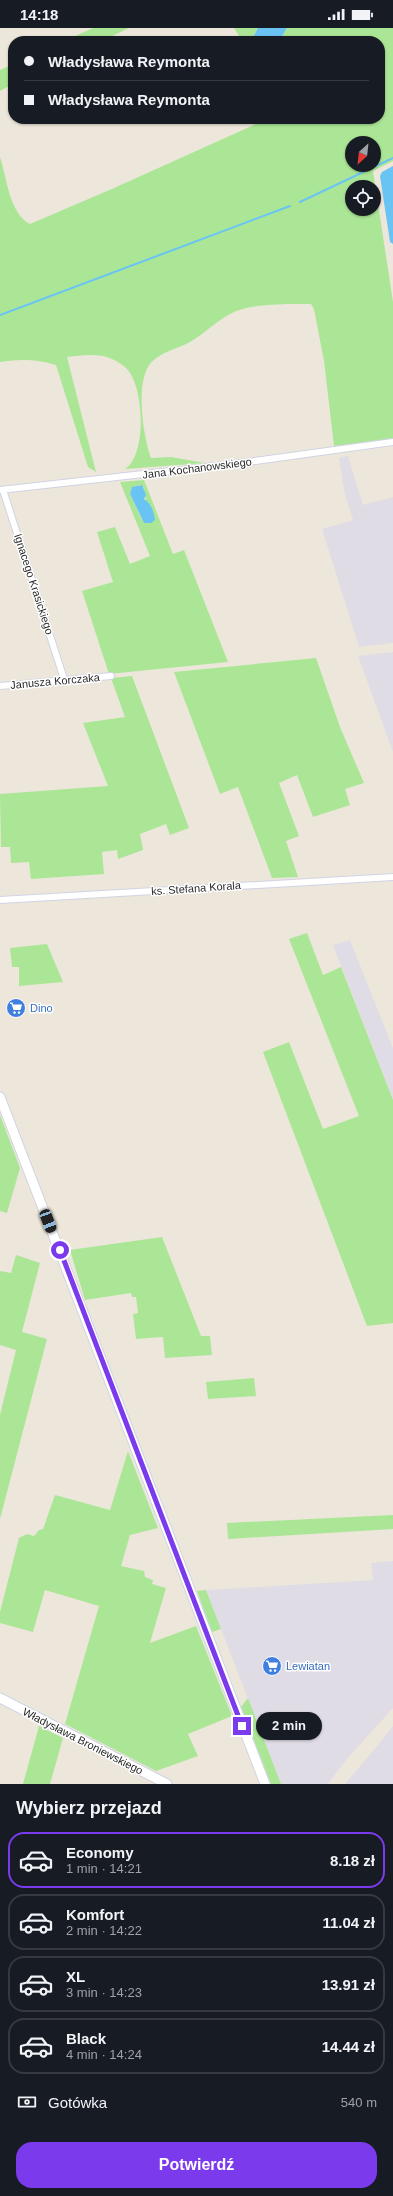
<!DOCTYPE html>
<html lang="pl">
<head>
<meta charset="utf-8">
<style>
  body { margin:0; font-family:Helvetica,sans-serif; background:#242831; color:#f1f3f6; height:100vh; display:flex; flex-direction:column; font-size:15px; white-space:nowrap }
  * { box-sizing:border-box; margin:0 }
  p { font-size:13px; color:#9ea1a6 }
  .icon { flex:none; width:22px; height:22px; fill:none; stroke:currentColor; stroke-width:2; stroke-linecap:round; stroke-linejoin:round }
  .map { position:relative; height:1756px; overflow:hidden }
  .panel { display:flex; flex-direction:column; background:#171b24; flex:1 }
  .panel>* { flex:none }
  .banner { position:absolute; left:8px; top:8px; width:377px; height:88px; border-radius:16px; box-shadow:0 1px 3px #0004; display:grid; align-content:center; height:88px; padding:0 16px; background:#171b24 }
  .needle { width:26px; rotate:207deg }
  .fabs { position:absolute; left:345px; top:108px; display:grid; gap:8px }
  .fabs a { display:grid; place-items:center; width:36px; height:36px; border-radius:50%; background:#171b24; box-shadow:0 1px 3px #0004; font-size:20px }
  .end { position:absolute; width:18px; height:18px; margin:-9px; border:5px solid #7c3aed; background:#fff; box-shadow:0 0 0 2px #fff }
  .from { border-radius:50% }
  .bubble { position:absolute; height:28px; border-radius:14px; background:#171b24; box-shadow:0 1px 3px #0004; font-size:13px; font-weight:600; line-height:28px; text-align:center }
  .car { position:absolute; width:12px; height:24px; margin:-12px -6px; border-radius:5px; box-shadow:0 0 3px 1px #0007; background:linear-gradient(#222 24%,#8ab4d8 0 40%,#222 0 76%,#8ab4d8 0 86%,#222 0) }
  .banner b { display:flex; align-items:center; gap:14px; height:38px; font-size:15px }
  .banner b+b { border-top:1px solid #363941 }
  .banner i { width:10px; height:10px; background:#f1f3f6 }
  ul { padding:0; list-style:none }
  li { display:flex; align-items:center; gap:12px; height:56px; margin:0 8px 6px; padding:0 8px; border:2px solid #363941; border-radius:16px }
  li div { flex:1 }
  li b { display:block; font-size:15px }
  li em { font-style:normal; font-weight:600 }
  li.on { border-color:#7c3aed }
  li>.icon { width:36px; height:36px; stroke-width:1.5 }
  h2 { padding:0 16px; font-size:18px; line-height:48px }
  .pay { display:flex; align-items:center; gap:10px; height:44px; padding:0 16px; font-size:15px }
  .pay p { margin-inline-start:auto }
  .cta { display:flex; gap:8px; margin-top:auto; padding:8px 16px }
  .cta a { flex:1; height:46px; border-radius:16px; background:#7c3aed; color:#fff; font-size:16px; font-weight:600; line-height:46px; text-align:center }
  .status { display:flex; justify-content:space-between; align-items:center; height:28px; padding:0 20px; background:#171b24; direction:ltr }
  .status svg { height:11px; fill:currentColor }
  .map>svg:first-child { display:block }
  .industrial { fill:#dfdce5 }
  .green { fill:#abe696; fill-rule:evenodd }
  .water { fill:#6ac4f3 }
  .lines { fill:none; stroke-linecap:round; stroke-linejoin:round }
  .stream { stroke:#6ac4f3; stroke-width:2 }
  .street-casing { stroke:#d1d3e4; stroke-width:8 }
  .secondary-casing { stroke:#d1d3e4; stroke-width:11 }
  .street { stroke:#fff; stroke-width:6 }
  .secondary { stroke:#fff; stroke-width:9 }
  .route { stroke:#7c3aed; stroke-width:5 }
  .labels { text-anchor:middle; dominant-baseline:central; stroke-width:3; stroke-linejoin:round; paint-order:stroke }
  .street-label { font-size:11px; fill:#2a2a2a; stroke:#fff }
  .shop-label { font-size:11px; fill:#366cbe; stroke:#fff; text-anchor:start }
</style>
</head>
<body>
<div class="status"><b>14:18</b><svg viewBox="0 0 49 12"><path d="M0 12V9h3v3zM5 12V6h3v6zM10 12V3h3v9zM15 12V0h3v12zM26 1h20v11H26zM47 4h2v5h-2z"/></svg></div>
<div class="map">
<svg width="393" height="1756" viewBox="0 0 393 1756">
  <rect width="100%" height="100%" fill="#ede7db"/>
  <path class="industrial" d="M348 428 363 477 393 469V615L359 619 322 501 353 492 345 467 339 430Z
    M393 624V724L358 628Z
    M350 912 393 1020V1072L333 917Z
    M393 1533V1680L346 1732 328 1756H281L206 1562 373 1552 371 1535Z
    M393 1698V1756H345L373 1723Z"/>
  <path class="green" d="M93 0H129L102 13H64Z
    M234 0H258L251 13H242Z
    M287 0H393V133L373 143 393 274V411L334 418 324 333 314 281 311 276C288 276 250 275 230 286 215 294 204 306 190 314 179 320 165 323 155 331 133 346 143 408 151 430L171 429 205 435 125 441C147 428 145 356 125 339 108 324 88 326 67 329L96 444 88 439 56 337C37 331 20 331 0 334V129C7 150 9 185 30 196L114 160 267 91H380V13H279ZM352 115H374V137H352ZM352 159H374V181H352Z
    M13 36V56L0 63V42Z
    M144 452 173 526 184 522 228 634 109 646 82 563 113 554 97 504 115 499 130 536 150 528 120 454ZM140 457 143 459 146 473 142 492 130 466 132 460Z
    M316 630 340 699 364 755 345 761 350 777 313 789 297 747 279 755 299 808 286 813 298 849 272 850 238 759 220 766 174 644Z
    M132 648 189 800 170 807 166 796 140 806 143 822 118 831 117 822 102 824 104 846 31 851 29 834 11 835 10 819H1L0 766 108 758 83 695 125 689 111 650Z
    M307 905 323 947 341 939 393 1072V1295L367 1298 263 1024 289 1014 323 1101 359 1088 289 911Z
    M47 916 63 954 19 958V939H12L10 920Z
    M0 1087 20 1140 7 1185 0 1183Z
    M162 1209 201 1308H210L212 1327 165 1330 163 1309 136 1311 133 1286 138 1285 136 1269H132L131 1265 85 1272 70 1222Z
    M16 1227 40 1235 22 1304 47 1311 0 1491V1387L16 1322 0 1317V1243L11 1245Z
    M254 1350 256 1368 208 1371 206 1354Z
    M128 1423 158 1500 130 1507 121 1538 144 1543 145 1549 153 1552 152 1556 166 1560 150 1615 196 1598 232 1688 188 1706 198 1728 156 1743 65 1696 99 1578 45 1562 33 1604 0 1595V1584L19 1510 27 1506 34 1508 39 1502 43 1501 55 1467 110 1482Z
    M393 1487V1501L228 1511 227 1495Z
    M206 1562 221 1601 212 1604 197 1563Z
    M248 1670 281 1756H271L241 1679Z
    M39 1698 63 1710 50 1756H23Z"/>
  <path class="water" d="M258 0H287L279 13H251Z
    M393 138V216L390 214 380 148 382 144Z
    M142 457 146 467 144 471C151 475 154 484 155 492L151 495H144L130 466 132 459Z"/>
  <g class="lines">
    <path class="stream" d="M300 174 393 130
      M0 287 290 178"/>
    <defs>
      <path id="street" d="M0 462 233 436 393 414
        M3 462 64 651
        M0 658 111 648
        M0 872 393 849"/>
      <path id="secondary" d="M0 1069 265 1756
        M0 1670 167 1756"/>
    </defs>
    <use href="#street" class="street-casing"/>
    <use href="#secondary" class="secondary-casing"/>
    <use href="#street" class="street"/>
    <use href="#secondary" class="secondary"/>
  </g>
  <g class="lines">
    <path class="route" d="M60 1222 242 1698"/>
  </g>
  <defs>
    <symbol id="supermarket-disc" viewBox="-11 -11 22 22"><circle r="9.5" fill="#3f7fe0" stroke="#fff"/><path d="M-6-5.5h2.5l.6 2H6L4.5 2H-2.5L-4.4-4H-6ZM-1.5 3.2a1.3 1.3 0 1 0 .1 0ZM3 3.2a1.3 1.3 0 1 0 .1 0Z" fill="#fff"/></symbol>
  </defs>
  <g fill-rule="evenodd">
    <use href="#supermarket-disc" x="5" y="969" width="22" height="22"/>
    <use href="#supermarket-disc" x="261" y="1627" width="22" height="22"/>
  </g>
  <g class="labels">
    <g class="street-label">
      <text transform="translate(197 440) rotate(-7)">Jana Kochanowskiego</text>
      <text transform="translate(34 556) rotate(72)">Ignacego Krasickiego</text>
      <text transform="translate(55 653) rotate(-5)">Janusza Korczaka</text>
      <text transform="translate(196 860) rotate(-4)">ks. Stefana Korala</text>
      <text transform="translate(83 1713) rotate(27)">Władysława Broniewskiego</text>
    </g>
    <g class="shop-label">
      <text x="30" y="980">Dino</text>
      <text x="286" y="1638">Lewiatan</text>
    </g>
  </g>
</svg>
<div class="fabs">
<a><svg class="needle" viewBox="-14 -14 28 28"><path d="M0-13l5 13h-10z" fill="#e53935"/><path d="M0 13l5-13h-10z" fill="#9ea1a6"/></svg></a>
<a><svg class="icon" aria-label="locate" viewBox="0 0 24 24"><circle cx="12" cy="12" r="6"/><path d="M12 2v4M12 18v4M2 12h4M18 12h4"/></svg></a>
</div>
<i class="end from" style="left:60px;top:1222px"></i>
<i class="end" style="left:242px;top:1698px"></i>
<div class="bubble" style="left:256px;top:1684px;width:66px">2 min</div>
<i class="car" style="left:48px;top:1193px;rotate:159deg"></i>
<div class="banner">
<b><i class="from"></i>Władysława Reymonta</b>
<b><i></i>Władysława Reymonta</b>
</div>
</div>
<section class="panel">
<h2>Wybierz przejazd</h2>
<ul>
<li class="on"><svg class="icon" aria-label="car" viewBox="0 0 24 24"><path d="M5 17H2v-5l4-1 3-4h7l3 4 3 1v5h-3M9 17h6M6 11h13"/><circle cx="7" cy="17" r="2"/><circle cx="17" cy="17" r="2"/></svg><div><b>Economy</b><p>1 min · 14:21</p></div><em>8.18 zł</em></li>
<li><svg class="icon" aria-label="car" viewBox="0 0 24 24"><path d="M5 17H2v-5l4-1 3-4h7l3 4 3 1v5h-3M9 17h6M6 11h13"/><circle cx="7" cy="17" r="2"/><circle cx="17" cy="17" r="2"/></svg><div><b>Komfort</b><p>2 min · 14:22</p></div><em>11.04 zł</em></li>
<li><svg class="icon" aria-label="car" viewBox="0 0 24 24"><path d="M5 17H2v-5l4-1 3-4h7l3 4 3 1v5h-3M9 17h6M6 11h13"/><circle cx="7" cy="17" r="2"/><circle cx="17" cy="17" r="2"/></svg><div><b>XL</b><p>3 min · 14:23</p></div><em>13.91 zł</em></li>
<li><svg class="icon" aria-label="car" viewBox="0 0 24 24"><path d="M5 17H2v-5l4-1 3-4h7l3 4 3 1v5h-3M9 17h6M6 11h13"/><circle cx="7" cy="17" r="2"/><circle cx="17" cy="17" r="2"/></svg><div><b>Black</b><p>4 min · 14:24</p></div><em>14.44 zł</em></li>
</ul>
<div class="pay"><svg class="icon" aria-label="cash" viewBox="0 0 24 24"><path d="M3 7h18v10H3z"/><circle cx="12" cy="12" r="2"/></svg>Gotówka<p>540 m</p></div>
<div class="cta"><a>Potwierdź</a></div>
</section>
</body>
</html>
